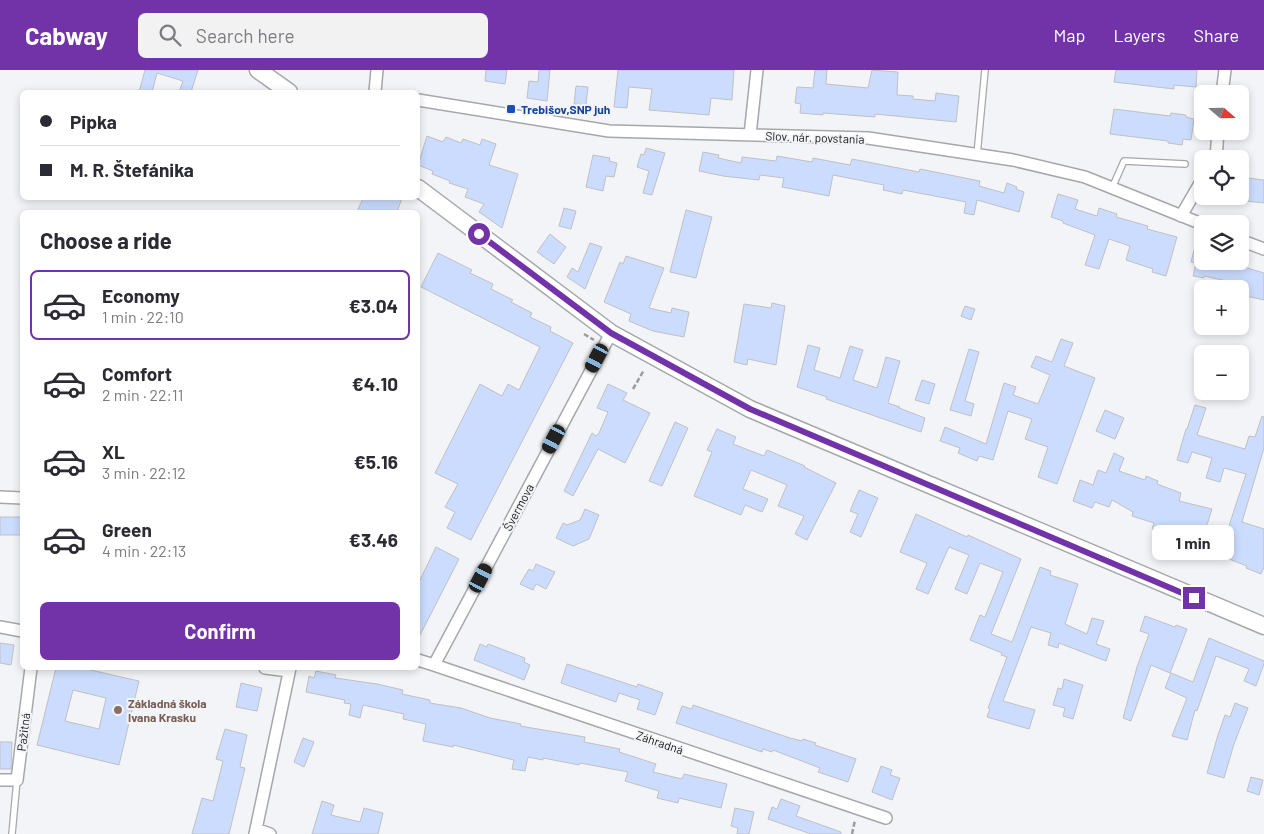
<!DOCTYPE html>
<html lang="en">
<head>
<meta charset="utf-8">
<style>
  body { margin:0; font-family:Barlow,sans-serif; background:#f2f2f3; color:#2b2b33; height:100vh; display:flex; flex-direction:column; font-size:19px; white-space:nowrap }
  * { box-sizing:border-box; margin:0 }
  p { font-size:16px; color:#7c7c81 }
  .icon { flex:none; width:28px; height:28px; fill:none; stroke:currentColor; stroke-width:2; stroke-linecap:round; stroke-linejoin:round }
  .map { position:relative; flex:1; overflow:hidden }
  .side { position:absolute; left:20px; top:140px; width:400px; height:460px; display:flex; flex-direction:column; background:#fff; border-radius:8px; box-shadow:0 2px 8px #0003 }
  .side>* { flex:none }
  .guide { position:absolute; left:20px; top:20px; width:400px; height:110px; border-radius:8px; box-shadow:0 2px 8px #0003; display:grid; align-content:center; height:110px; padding:0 20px; background:#fff }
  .needle { width:32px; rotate:110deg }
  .tools { position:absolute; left:1194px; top:15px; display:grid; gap:10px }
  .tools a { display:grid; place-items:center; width:55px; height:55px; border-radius:8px; background:#fff; box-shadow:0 2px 8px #0003; font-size:25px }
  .end { position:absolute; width:22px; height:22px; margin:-11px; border:6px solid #7233a8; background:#fff; box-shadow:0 0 0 2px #fff }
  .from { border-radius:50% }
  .bubble { position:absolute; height:35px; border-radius:8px; background:#fff; box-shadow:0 2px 8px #0003; font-size:16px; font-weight:700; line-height:35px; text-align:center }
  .car { position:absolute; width:15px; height:30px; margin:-15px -8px; border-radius:6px; box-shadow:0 0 4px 1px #0007; background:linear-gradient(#222 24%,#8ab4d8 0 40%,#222 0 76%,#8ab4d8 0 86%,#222 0) }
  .guide b { display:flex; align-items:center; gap:18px; height:48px; font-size:19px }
  .guide b+b { border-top:1px solid #e1e1e2 }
  .guide i { width:12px; height:12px; background:#2b2b33 }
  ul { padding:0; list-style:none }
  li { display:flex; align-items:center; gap:15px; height:70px; margin:0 10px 8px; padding:0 10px; border:2px solid transparent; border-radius:8px }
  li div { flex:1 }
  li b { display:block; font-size:19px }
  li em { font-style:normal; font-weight:700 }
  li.on { border-color:#7233a8 }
  li>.icon { width:45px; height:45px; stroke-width:1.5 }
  h2 { padding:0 20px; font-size:22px; line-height:60px }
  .button { display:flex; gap:10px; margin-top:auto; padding:10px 20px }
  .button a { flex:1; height:58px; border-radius:8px; background:#7233a8; color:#fff; font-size:20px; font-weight:700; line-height:58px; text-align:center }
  header { display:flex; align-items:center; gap:30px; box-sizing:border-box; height:70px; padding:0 25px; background:#7233a8; color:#fff }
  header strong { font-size:24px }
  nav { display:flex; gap:28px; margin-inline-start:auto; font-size:18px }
  .search { width:350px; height:45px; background:#f2f2f3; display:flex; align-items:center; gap:12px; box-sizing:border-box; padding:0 18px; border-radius:8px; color:#7c7c81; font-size:19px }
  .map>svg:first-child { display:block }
  .building { fill:#cbdcfe; stroke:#bfc1c4; fill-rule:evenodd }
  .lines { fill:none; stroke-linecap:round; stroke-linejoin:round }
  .lane-casing { stroke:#a6a7aa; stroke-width:8 }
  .street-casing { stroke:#a6a7aa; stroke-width:14 }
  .secondary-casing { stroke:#a6a7aa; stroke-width:19 }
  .path { stroke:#9b9c9e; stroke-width:2.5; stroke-dasharray:5 2.5; stroke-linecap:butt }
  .lane { stroke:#fff; stroke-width:5.5 }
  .street { stroke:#fff; stroke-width:11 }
  .secondary { stroke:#fff; stroke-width:16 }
  .route { stroke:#7233a8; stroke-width:6 }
  .transit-dot { fill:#1a4fb4; stroke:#f3f4f7; stroke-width:2 }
  .education-dot { fill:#8d6e63; stroke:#f3f4f7; stroke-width:2 }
  .labels { text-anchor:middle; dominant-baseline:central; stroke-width:4; stroke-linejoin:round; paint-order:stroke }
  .transit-label { font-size:12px; font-weight:bold; fill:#164399; stroke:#f3f4f7; text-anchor:start }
  .street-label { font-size:12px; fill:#171718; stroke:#f3f4f7 }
  .education-label { font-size:12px; font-weight:bold; fill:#785e54; stroke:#f3f4f7; text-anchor:start }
</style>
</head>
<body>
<header>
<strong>Cabway</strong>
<div class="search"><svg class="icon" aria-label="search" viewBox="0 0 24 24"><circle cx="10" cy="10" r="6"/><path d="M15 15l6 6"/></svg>Search here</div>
<nav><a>Map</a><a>Layers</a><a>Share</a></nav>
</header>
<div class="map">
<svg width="1264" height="764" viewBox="0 0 1264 764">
  <rect width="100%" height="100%" fill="#f3f4f7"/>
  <path class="building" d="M145 0H198L191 22H179L183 11 157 3 152 22H139Z
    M486 0H507L505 14 485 11Z
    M539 0H550L547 31 527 28 529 11 538 12Z
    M618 0H734L732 30 711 28 709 45 649 40 652 19 629 17 627 38 614 37Z
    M815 0H827L826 14 868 18 872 0 898 2 897 25 913 26V29L935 31 936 23 959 26 956 52 875 44V47L823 43V45L800 43 801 34 795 33 797 17 813 18Z
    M1116 0H1197L1196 17 1174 15V19L1114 12Z
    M576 16 588 17 586 35 574 34Z
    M1114 39 1170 46 1171 43 1186 45V47L1194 49 1191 70 1183 69 1182 75 1168 73V71L1110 64Z
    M427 66 443 72 446 67 461 73 463 69 480 75 482 69 496 74 489 95 518 104 502 158 479 142 484 134 465 127 468 119 449 113 450 111 432 104 433 101 418 95Z
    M646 78 665 83 652 125 643 123 649 101 637 97 641 84 644 85Z
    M703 82 719 85 718 88 741 93 742 87 776 91 777 86 812 92 813 88 850 95 852 89 919 102 920 99 980 111 979 116 1004 123 1007 113 1017 117 1016 119 1024 122 1019 142 977 130 974 145 964 143 966 132 903 120 902 124 883 120 884 115 833 105 829 126 782 117 784 108 760 105 759 110 723 106 699 101Z
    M593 85 610 88 609 91 617 93 614 107 606 106 603 121 586 117Z
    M1240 107 1264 110V133L1246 131V129L1240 128Z
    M1058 124 1078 130 1075 139 1097 146 1099 138 1117 144 1116 147 1148 156 1147 159 1177 167 1166 206 1152 202 1153 199 1126 190 1130 176 1109 169 1099 199 1085 195 1095 165 1063 153V151L1051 147Z
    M363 128H402L397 142H357Z
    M564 138 576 141 571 159 559 156Z
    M686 140 712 147 696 208 670 202Z
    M1199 161H1202V191H1235L1241 193V196L1264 203V230L1246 226 1249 216 1204 206V208L1193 206 1196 193 1191 192Z
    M550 164 566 177 554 194 537 182Z
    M590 173 602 177 585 219 567 207 572 198 578 202Z
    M438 183 472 200 470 203 493 214 491 219 513 230 511 232 532 243 530 247 551 257 550 261 573 273 471 470 447 458 455 442 445 437 458 414 435 403 480 314 502 326 508 314 519 320 540 277 421 217Z
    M626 186 664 198 649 238 671 243 672 238 689 242 684 267 653 261 629 251 631 244 604 232 620 192 623 194Z
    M772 233 785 236 776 295 748 289 747 295 734 292 744 234 771 238Z
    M965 236 975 239 971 250 961 246Z
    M1061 269 1073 273 1064 296 1095 308 1057 414 1038 407 1048 377 1025 369 1032 349 1008 341 993 390 979 386 977 391 958 383 960 378 940 371 945 357 986 374 1004 313 1016 317 1013 325 1038 334 1050 305 1031 297 1036 286 1052 292Z
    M808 275 820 278 814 300 840 308 850 276 863 280 853 310 877 318 886 287 900 291 888 333 900 337 899 338 925 348 921 362 826 329 827 327 797 317Z
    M969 279 979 282 965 331 974 334 971 346 950 340Z
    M922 310 935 314 929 334 915 330Z
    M608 314 627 323 623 330 650 343 625 393 598 379 573 426 564 421 592 363 596 366 599 363 608 342 597 338Z
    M1195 335 1206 338 1197 365 1245 379 1249 366 1255 367 1262 346 1264 347V378L1242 452 1264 459V497L1261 504 1246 498 1247 496 1187 473 1188 472 1152 459 1154 453 1132 446 1133 442 1112 430 1109 437 1095 432 1092 438 1073 431 1080 410 1093 415 1098 400 1106 403 1114 383 1124 388 1119 401 1145 410 1146 406 1158 411 1157 414 1181 423 1179 431 1212 439 1203 467 1223 474 1246 404 1224 398 1220 412 1206 408 1212 388 1192 382 1188 393 1177 390 1186 359H1187Z
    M1105 340 1124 348 1115 369 1096 361Z
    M675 352 688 358 662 416 649 411Z
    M717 359 736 367 733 374 764 386 767 380 805 396 804 397 836 413 807 470 795 464 804 446 778 436 787 415 751 400 743 419 768 429 762 442 745 435 741 445 694 426 712 382 707 380Z
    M859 420 878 428 861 467 850 462 858 444 850 441Z
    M585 439 599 445 589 469 573 476 556 468 563 453 567 455 580 450Z
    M916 444 967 467 968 465 1021 489 991 564 1012 572 1040 497 1051 501 1050 505 1078 514 1065 554 1087 564 1092 548 1104 551 1096 574 1110 579 1106 591 1059 573 1058 578 1048 575 1051 563 1031 557 1003 631 1035 640 1029 659 987 647 990 639 988 638 1007 587 1001 585 1002 583 970 570 980 545 985 547 1003 502 980 493 967 524 955 519 969 485 949 477 928 524 916 519 927 493 900 482Z
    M0 447H22V465H0Z
    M436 477 459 489 418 569V514Z
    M536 494 555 502 546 519 536 514 533 520 520 514 529 499 533 501Z
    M1145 546 1175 557 1176 555 1187 559 1170 603 1151 595 1131 651 1123 648 1137 597 1149 564 1140 561Z
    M1209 568 1264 591V594L1256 616 1244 611 1249 599 1216 586 1197 641 1195 640 1187 670 1172 666 1187 628 1165 618 1171 603 1193 612Z
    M0 573 14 575 11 595 0 593Z
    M480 574 487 577 488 574 525 588 524 592 530 595 524 610 474 590Z
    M567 594 637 617 638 614 663 623 655 645 637 639 640 630 619 623 616 632 561 613Z
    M56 598H82L139 611 119 695 37 675ZM73 620 106 628 99 659 65 651Z
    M316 601 336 605 335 608 377 614 403 620 402 624 430 630V633L461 638 490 648 521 654 520 656 585 667 584 672 620 679 619 682 656 694 653 702 682 709 684 704 727 714 721 738 679 728 678 733 657 728 659 721 625 711 628 702 580 693 579 695 543 688V690L528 687 525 701 512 699 514 690 453 675V677L423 671 426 654 403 649 404 644 363 635 360 648 349 645 351 634 344 633 345 630 306 622 309 606 314 608Z
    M1064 609 1083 615 1073 649 1063 646 1065 638 1053 635 1058 618 1062 619Z
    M241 613 262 618 257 641 236 637Z
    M1235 633 1248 638 1234 674 1224 708 1207 703 1218 665 1225 645 1230 647Z
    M693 635 790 668 802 671 803 669 816 673 815 675 856 689 848 712 818 702 820 698 773 680 772 682 763 679 762 682 676 653 682 636 692 639Z
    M225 659 247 665 240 697 245 698 229 764H192L202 728 213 731 223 691 216 689Z
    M303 668 314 672 304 697 294 692Z
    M0 672H12L11 699H0Z
    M881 696 892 700 890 705 900 708 892 730 872 722Z
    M1251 707 1263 710 1259 725 1247 721Z
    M781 729 800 736 796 746 841 762V764H811L768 749 772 737 777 739Z
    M322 731 334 735 331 745 360 752 364 738 383 743 378 764H312Z
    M735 738 754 742 749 764H737L738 758 731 756Z"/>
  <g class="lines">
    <defs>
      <path id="lane" d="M977 85 985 0
        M1112 118 1124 91 1185 94
        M12 764 17 710"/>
      <path id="street" d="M375 22 377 0
        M1222 24 1225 0
        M418 30 609 61 868 68 1013 90 1085 107 1202 154
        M750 65 757 0
        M1216 89 1218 61
        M1181 146 1202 110
        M1240 170 1264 179
        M0 427 22 428
        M0 557 22 561
        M418 590 434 595 611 263
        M434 595 886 748
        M265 598 289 601
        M0 710H17L31 598
        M256 759 270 764
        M255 764 290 598"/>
      <path id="secondary" d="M258 0 289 22
        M418 118 611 263 750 339 1264 556"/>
    </defs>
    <use href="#lane" class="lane-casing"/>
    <use href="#street" class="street-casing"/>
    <use href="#secondary" class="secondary-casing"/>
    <path class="path" d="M584 264 594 270
      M633 319 644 300
      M852 764 855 750"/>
    <use href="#lane" class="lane"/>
    <use href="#street" class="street"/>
    <use href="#secondary" class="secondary"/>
  </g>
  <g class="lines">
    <path class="route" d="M479 164 611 263 750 339 1194 528"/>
  </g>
  <rect class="transit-dot" x="506" y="34" width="10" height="10" rx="2.5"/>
  <circle class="education-dot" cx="118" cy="640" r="5"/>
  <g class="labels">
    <g class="transit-label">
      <text x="521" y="39">Trebišov,SNP juh</text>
    </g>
    <g class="street-label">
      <text transform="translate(815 67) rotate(2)">Slov. nár. povstania</text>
      <text transform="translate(518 437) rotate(-62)">Švermova</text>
      <text transform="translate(23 662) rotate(-83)">Pažitná</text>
      <text transform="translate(660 672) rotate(19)">Záhradná</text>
    </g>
    <g class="education-label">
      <text x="128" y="633">Základná škola<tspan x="128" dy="14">Ivana Krasku</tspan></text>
    </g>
  </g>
</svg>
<div class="tools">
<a><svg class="needle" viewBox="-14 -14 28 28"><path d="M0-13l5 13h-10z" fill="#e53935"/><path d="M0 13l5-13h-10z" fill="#7c7c81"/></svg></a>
<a><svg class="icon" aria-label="locate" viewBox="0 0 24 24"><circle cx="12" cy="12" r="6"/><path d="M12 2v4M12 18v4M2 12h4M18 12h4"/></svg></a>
<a><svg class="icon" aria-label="layers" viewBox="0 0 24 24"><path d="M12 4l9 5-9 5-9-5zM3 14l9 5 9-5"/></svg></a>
<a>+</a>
<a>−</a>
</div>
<i class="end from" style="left:479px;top:164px"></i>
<i class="end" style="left:1194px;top:528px"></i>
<div class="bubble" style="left:1152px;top:455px;width:82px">1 min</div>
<i class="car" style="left:597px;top:288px;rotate:208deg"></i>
<i class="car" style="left:554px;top:369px;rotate:208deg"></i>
<i class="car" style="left:481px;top:508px;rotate:28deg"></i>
<div class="guide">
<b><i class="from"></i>Pipka</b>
<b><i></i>M. R. Štefánika</b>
</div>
<section class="side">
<h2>Choose a ride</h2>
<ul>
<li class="on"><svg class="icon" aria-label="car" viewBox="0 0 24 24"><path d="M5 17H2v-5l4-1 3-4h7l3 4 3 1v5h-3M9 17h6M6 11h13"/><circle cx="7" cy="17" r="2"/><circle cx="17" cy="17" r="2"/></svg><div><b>Economy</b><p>1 min · 22:10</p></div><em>€3.04</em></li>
<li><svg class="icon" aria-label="car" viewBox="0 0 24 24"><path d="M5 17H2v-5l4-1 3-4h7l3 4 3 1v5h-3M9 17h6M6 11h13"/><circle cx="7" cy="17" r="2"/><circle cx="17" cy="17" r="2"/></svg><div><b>Comfort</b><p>2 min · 22:11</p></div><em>€4.10</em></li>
<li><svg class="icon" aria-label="car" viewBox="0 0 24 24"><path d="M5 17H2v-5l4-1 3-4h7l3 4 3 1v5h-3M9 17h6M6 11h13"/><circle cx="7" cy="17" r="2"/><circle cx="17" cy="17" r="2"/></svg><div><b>XL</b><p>3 min · 22:12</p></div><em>€5.16</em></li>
<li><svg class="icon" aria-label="car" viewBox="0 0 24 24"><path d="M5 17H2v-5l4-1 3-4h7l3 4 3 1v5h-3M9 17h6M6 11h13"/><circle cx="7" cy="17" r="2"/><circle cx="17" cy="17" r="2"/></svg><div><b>Green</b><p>4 min · 22:13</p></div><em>€3.46</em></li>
</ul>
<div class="button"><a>Confirm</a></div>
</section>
</div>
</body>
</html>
